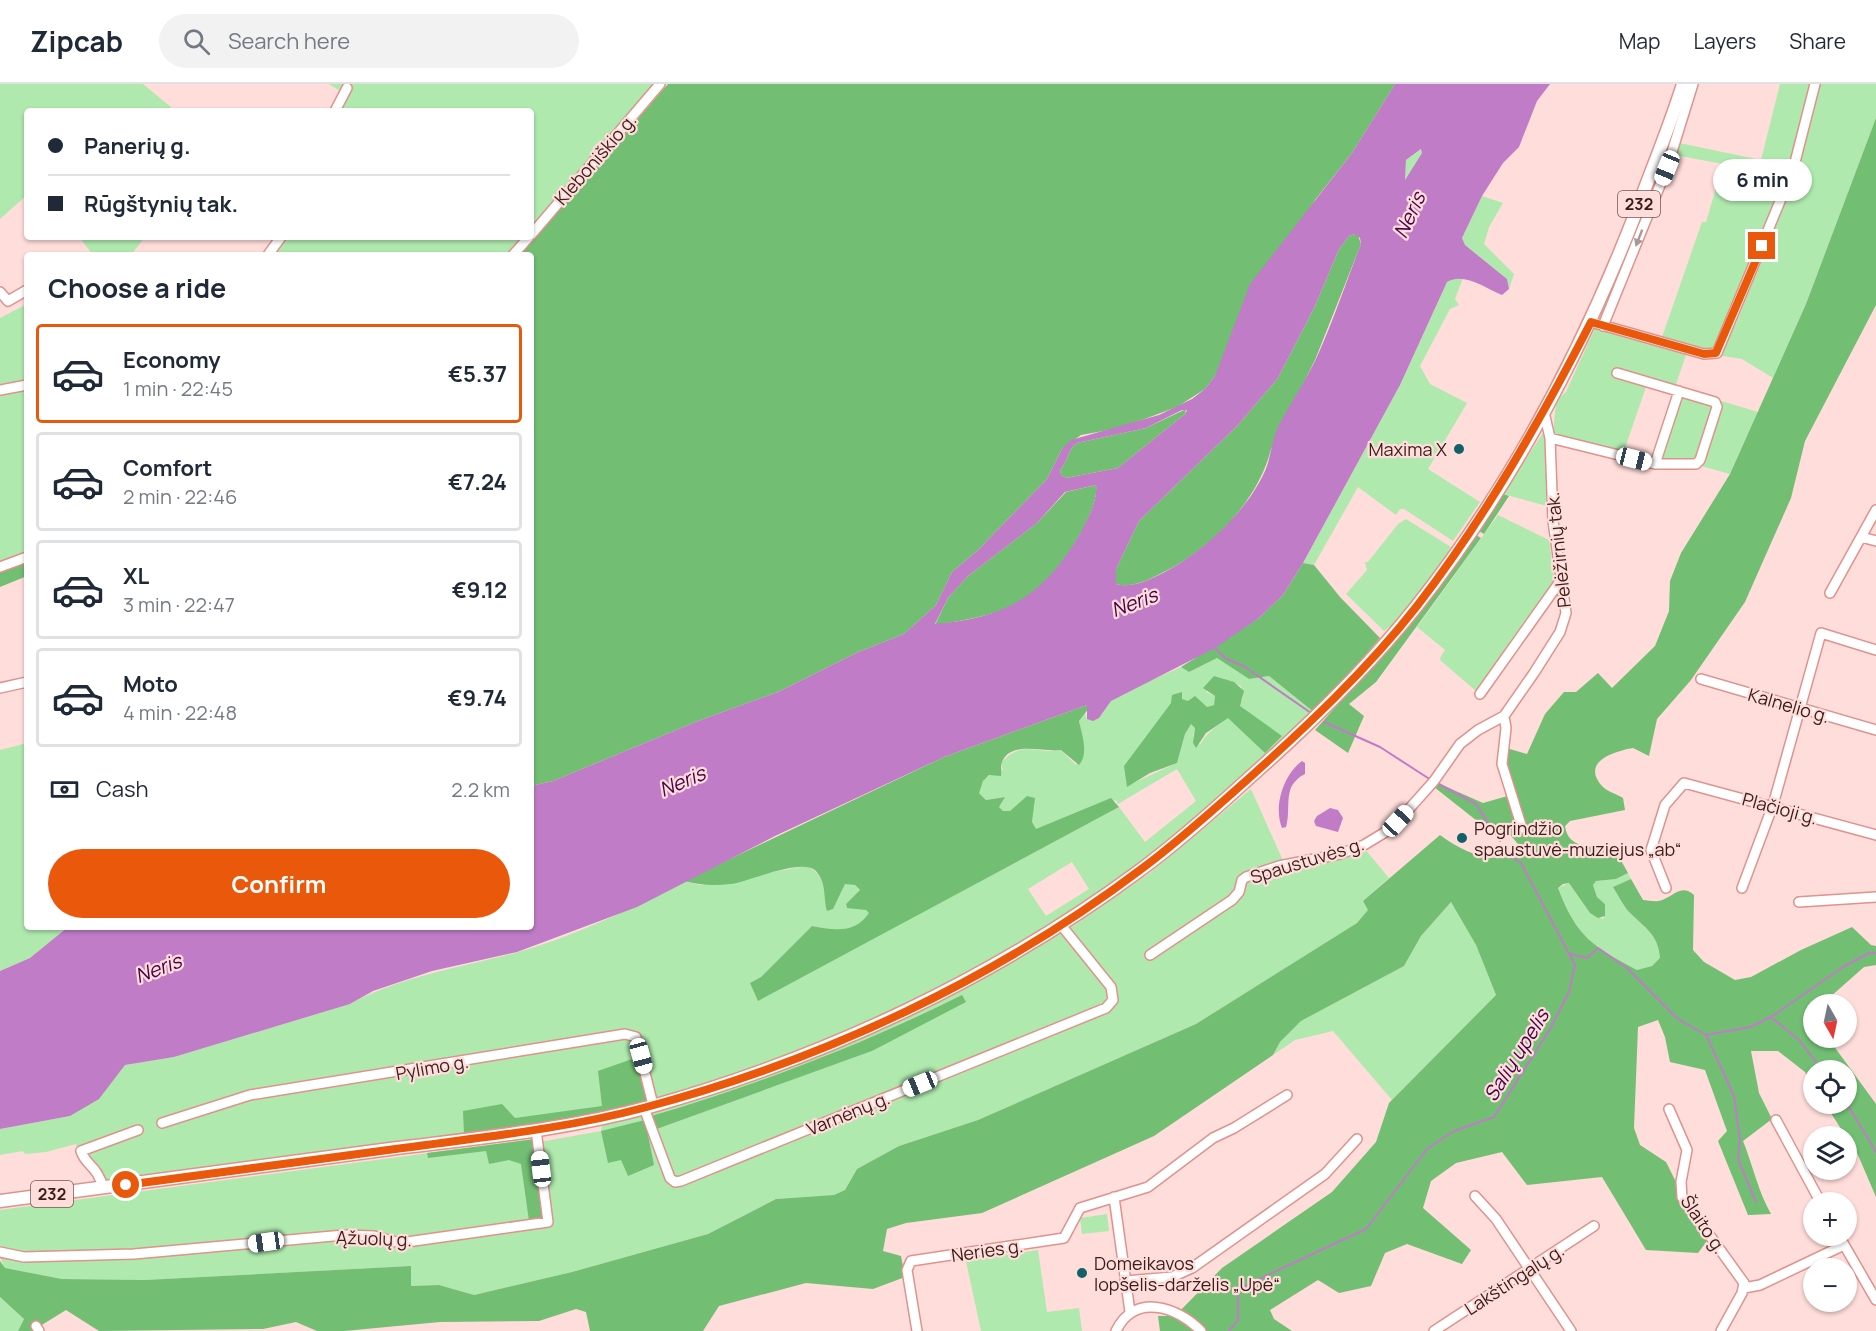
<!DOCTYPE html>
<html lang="en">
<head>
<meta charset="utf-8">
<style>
  body { margin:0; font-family:Manrope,sans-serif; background:#f2f2f3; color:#1f2937; height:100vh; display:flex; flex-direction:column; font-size:22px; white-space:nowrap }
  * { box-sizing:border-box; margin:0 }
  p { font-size:20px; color:#747a83 }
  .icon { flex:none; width:33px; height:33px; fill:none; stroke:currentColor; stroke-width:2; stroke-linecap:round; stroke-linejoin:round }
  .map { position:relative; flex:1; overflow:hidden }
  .sheet { position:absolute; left:24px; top:168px; width:510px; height:678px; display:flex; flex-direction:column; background:#fff; border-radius:6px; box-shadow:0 2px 4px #0004 }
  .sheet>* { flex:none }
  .hud { position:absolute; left:24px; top:24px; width:510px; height:132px; border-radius:6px; box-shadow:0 2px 4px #0004; display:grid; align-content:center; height:132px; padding:0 24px; background:#fff }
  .needle { width:39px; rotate:171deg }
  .tools { position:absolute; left:1803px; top:910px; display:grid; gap:12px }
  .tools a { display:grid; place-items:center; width:54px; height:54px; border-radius:50%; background:#fff; box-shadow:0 2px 4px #0004; font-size:30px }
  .end { position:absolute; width:27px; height:27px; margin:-14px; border:8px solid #ea580c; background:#fff; box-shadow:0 0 0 3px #fff }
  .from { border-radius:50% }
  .bubble { position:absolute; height:42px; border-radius:21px; background:#fff; box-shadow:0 2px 4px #0004; font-size:20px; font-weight:700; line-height:42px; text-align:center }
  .car { position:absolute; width:18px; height:36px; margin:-18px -9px; border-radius:8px; box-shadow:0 0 4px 2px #0007; background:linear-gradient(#fff 24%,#345 0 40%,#fff 0 76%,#345 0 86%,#fff 0) }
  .hud b { display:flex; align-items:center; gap:21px; height:57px; font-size:22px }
  .hud b+b { border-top:2px solid #e0e1e3 }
  .hud i { width:15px; height:15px; background:#1f2937 }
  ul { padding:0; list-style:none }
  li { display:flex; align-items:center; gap:18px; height:99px; margin:0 12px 9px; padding:0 12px; border:3px solid #e0e1e3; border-radius:6px }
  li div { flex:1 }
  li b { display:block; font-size:22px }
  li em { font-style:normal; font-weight:700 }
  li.active { border-color:#ea580c }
  li>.icon { width:54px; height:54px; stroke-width:1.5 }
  h2 { padding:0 24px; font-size:27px; line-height:72px }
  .pay { display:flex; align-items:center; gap:15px; height:66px; padding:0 24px; font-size:22px }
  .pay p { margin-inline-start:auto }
  .action { display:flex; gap:12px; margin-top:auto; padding:12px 24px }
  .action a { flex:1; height:69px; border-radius:36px; background:#ea580c; color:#fff; font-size:24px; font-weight:700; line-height:69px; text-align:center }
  header { display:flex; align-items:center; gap:36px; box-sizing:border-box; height:84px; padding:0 30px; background:#fff; border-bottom:2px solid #e0e1e3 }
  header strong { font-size:28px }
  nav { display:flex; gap:33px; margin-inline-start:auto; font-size:21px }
  .search { width:420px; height:54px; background:#f2f2f3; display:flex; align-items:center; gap:15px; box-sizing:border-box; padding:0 21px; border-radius:33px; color:#747a83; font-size:22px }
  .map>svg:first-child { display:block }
  .green { fill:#afe9ae; fill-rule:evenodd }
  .forest { fill:#72be73 }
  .water { fill:#c07cc6; fill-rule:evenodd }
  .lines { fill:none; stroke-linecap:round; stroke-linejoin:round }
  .stream { stroke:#c07cc6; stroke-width:2 }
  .minor-casing { stroke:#e0928c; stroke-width:12 }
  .major-casing { stroke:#e0928c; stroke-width:15 }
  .minor { stroke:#fff; stroke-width:9 }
  .major { stroke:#fff; stroke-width:12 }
  .oneway { fill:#a69998 }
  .route { stroke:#ea580c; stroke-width:8 }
  .poi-dot { fill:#126169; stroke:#ffddda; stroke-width:2 }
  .labels { text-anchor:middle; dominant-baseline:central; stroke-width:4.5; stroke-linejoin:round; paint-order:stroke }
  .shield { fill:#ffddda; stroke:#755654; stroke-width:1.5 }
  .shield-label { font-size:16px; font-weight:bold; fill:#3a1c1a }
  .street-label { font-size:18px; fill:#3a1c1a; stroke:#ffddda }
  .poi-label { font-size:18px; fill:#3a1c1a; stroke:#ffddda; text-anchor:start }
  .water-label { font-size:20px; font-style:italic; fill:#45024b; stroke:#ffddda }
</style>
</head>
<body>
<header>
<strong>Zipcab</strong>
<div class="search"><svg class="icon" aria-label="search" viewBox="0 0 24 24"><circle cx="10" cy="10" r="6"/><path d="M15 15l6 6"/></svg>Search here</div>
<nav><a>Map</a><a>Layers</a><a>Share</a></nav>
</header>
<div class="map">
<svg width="1876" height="1247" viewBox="0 0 1876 1247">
  <rect width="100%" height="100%" fill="#ffddda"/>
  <path class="green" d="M0 0H143L172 24 171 27H27V111L0 135Z
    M329 0H656L531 146V27H341L348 12Z
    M1780 0H1812L1788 92 1713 268 1661 256 1702 138H1706L1723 80 1675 71 1679 59 1761 76Z
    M1817 0H1876V34L1806 220 1773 294 1742 275 1717 271 1737 238 1798 75Z
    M1674 50 1675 51 1602 237 1600 233Z
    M1422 65V69L1405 96 1406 76Z
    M1482 112 1503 119 1489 143 1484 160 1514 190 1509 205 1507 195 1465 161 1462 154Z
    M79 153H145L131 171H93Z
    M284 153H526L507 171H274Z
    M1454 194H1463L1455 215 1459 221 1450 225 1420 282 1430 300 1467 319 1428 385 1480 418 1453 457 1404 425H1400L1396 431 1358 403 1314 481 1303 479 1400 301 1447 198Z
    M27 220V468L0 478V234Z
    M1595 244 1687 268 1675 303 1648 297 1623 370 1553 352C1556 337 1551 318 1566 308Z
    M1679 311 1714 319 1697 377 1660 379Z
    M1718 316 1758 328 1730 390 1701 382 1719 322Z
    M1543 349 1546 351 1547 422 1503 410Z
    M1498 431 1549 456 1555 499 1480 607H1476L1441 577 1440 574 1445 566 1417 543Z
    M1406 435 1451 463C1433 494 1414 526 1384 547L1346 510 1367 486 1365 478H1368L1398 440Z
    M1217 574 1249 595 1269 592 1315 629 1165 762 1046 845 968 891 853 946 706 1002 657 1017 561 1037 99 1098 79 1072 76 1060 46 1068 25 1070 23 1067 0 1071V1045L70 1032 114 995 125 981 174 973 350 920C402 892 459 884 515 869 570 854 634 824 684 797L700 801 806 782C822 788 826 803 826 820L837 817 845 799 855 801 860 807 846 820V823L866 825 870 829C855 850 834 846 812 842L761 893 751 899 758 916 1119 723 1145 758 1196 717 1177 685 1118 720 1116 716 1036 746 1032 738 1034 714 1010 727H1003L999 723 1004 713 986 716 979 709C979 695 991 690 1003 686L1001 679C1022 655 1036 671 1061 666L1076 681 1084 663 1079 637 1085 629 1087 635C1101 640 1103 625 1111 617 1118 610 1168 589 1181 583L1189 588ZM1214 592 1241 602 1243 614C1234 636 1211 640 1200 661L1193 652 1195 644 1191 640 1185 650 1177 679 1127 702 1159 637 1182 608 1181 615 1207 623 1214 621 1215 612 1206 608ZM1072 778 1089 805 1046 832 1028 805Z
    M27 659V843H68L30 874 0 887V666Z
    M1251 705 1284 779 1364 764 1389 794 1363 817 1369 826 1357 839 1196 940 978 1036 899 1062 857 1085 845 1106 834 1111 776 1115 708 1150 572 1188 474 1211 439 1201 411 1202V1182L145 1196 62 1195 4 1184 0 1171 22 1174 296 1156 373 1154 400 1160 550 1141 540 1058 601 1047 602 1040 642 1029 670 1098 1109 926 1116 912 1069 845 1150 789Z
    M1628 789 1631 795 1614 803C1618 811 1623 821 1629 828 1644 843 1659 851 1661 874L1652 882 1637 886C1593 863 1576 852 1558 804L1569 799 1590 829 1603 835 1605 831V820L1597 813 1593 801 1596 797 1616 795Z
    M1451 818 1476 861 1496 911 1392 1016 1333 947 1295 956 1273 971 1280 958 1301 937 1404 882 1421 852Z
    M1054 849 1063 850 1106 905 1109 917 1105 922 681 1095 672 1093 654 1046 872 967 963 911 907 939 792 986 730 1009 651 1032 649 1026 784 983Z
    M535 1055 544 1135 401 1157 372 1151 28 1172 2 1165 0 1161V1126Z
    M1107 1130 1109 1147 1082 1150 1080 1134Z
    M1038 1166 1047 1228 1079 1224 1082 1247H981L966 1177Z
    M0 1213 24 1235 18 1247H0Z"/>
  <path class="forest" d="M668 0H1395L1352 69 1315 116 1215 292 1205 305 1177 323 1120 344 1081 351 1062 365 1047 395 977 467 952 488 936 521 904 550 856 569 778 608 698 637 553 697 531 702V171H520Z
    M1876 34V221L1805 357 1791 414 1745 518 1691 596 1657 635 1649 672 1633 664C1616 667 1580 677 1602 702 1606 707 1617 710 1623 714L1625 726 1570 737 1565 742C1568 766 1593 762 1610 764L1618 771 1628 789 1616 795 1596 797 1593 801 1597 813 1605 820V832L1598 834 1590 829 1569 799 1563 800 1558 804C1576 852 1593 863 1637 886L1652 882 1660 874C1659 851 1644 843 1629 828 1623 821 1618 811 1613 803L1631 795 1643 816C1647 816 1654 818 1658 817 1672 815 1680 798 1694 811L1693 866 1704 878 1735 896 1751 893 1801 866 1852 843 1871 861 1876 862V881L1864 883 1821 921H1814V954H1828L1876 1020V1113L1858 1071 1825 1020H1846V987H1814L1813 1002 1805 988 1778 967H1751L1759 1009 1772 1035 1743 1057C1753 1082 1758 1107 1771 1130L1748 1131 1718 1057 1727 1047 1705 986 1670 978 1665 953 1658 936 1638 943 1634 1044 1640 1061 1666 1078 1675 1096 1677 1110 1707 1157 1698 1169 1646 1166 1602 1093 1527 1101 1502 1068 1456 1079 1431 1097 1423 1124 1471 1166 1462 1180 1407 1160 1385 1169 1371 1202 1339 1209 1318 1196 1270 1226 1274 1235 1292 1247H1160L1158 1232H1175L1222 1184 1332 1108 1376 1058 1389 1019 1496 911 1476 861 1451 818 1421 852 1404 882 1301 937 1280 958 1273 971 1154 1052 982 1129 906 1139 887 1145 883 1167 901 1172 905 1193 873 1205 806 1199 719 1222 703 1247H590L586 1228 576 1225 539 1237 440 1238 344 1247H317L296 1238 263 1245 99 1247 66 1226 32 1247H18L24 1235 0 1213V1177L5 1184 62 1195 145 1196 411 1182V1202L439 1201 474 1211 572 1188 708 1150 776 1115 834 1111 845 1106 857 1085 899 1062 978 1036 1196 940 1357 839 1368 826 1363 817 1440 751C1464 769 1496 783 1523 766L1507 747 1486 744 1434 703 1440 692V700L1483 719 1511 711 1503 663 1527 670 1545 630 1564 608H1576L1598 589 1612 604 1655 562 1669 527 1670 497 1681 469 1730 390 1806 220Z
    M1355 150 1358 151 1361 160 1315 276 1271 365C1258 418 1209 467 1160 490 1147 497 1130 504 1116 500V485L1139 437 1238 341 1278 294 1315 222 1339 165 1349 152Z
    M1186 325 1185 330 1118 384 1066 394 1061 391 1060 386C1069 376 1068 364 1077 359L1146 344Z
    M1096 401C1098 416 1087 438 1079 452 1038 520 1011 529 935 541L948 514 968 492 1037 439 1066 408Z
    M1503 410 1509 412 1484 450 1479 447Z
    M1476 451 1481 454 1376 598 1349 620 1364 632 1348 669 1315 646 1418 531Z
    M27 478V492L0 503V489Z
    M1303 479 1314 481 1340 513 1380 554 1315 629 1269 592 1249 595 1217 574 1189 588 1181 583 1259 534 1283 511Z
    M1214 592 1234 598 1244 607 1240 622 1282 652 1265 669 1228 634 1206 649 1196 664 1193 659 1195 644 1191 640 1185 650 1177 679 1150 689 1127 703 1124 682 1171 619 1172 611 1182 608V615L1188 617 1195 612 1207 623 1214 621 1215 612 1203 604Z
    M1087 621 1089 624 1079 637C1082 651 1089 670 1079 681L1061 666C1045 669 1010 656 1002 678 1000 682 1002 688 1001 692L989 691 983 697 979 709 986 716 1005 713 999 723 1003 727H1010L1027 712 1035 714 1032 738 1036 745 1111 714 1119 723 758 917 750 899 761 893 812 842C834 846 855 850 869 829L866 826 847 824 846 820 860 806 855 801 845 800 833 825 827 827C823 812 827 800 816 787 802 773 749 798 730 800 714 802 700 801 684 797L944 673Z
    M962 911 966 918 872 967 654 1046 651 1032C759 1000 862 961 962 911Z
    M638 973 649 1019 561 1037 464 1050 463 1027 502 1020 515 1034 602 1022 598 987Z
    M645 1036 654 1081 628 1092 621 1076 608 1079 601 1047Z
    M535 1055 544 1135 529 1137 521 1080 509 1076 489 1080 486 1067 428 1074 427 1069Z"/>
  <path class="water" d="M1395 0H1550L1537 17 1519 63 1503 79 1482 112 1462 154 1465 161 1507 195 1509 205 1502 211C1485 204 1464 188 1447 198L1400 301 1303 479 1283 511 1259 534 1215 564 1111 617 1099 634 1093 637 1087 635V621L944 673 775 752 637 823 517 868 432 887 373 907 350 920 174 973 125 981 99 1015 70 1032 0 1045V887L30 874 68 843H531V702L553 697 698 637 778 608 856 569 904 550 936 521 952 488 977 467 1047 395 1062 365 1071 356 1159 331 1192 315 1205 305 1215 292 1250 200 1352 69ZM1421 65 1422 69 1405 96 1406 76ZM1355 150 1360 154 1361 160C1346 198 1333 238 1316 275 1305 298 1290 320 1278 343 1272 356 1271 370 1267 382 1251 425 1199 472 1159 491 1147 497 1130 504 1116 500V485L1139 437 1238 341 1278 294 1315 222 1339 165 1349 152ZM1182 326H1187L1185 330 1118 384 1066 394 1061 391 1060 386C1069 376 1068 364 1077 359L1146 344ZM1096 401C1098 417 1086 439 1078 453 1042 513 1005 534 935 540L948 514 968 492 1037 439 1065 408Z
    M1302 677 1305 679V690C1281 702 1292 723 1286 743L1282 744C1273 722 1284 690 1302 677Z
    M1330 724 1338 726 1343 734 1338 748 1316 742 1314 737 1317 732Z"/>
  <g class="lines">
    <path class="stream" d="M1215 564 1225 574 1245 583 1311 629
      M1324 638 1380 663 1431 696
      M1439 700 1476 720 1500 757
      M1570 870 1587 874 1598 864 1627 884 1678 935 1706 951 1750 943 1771 933 1843 883 1869 869H1876
      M1771 933 1799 956 1823 987
      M1706 951 1734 1012 1740 1056 1738 1075 1756 1118
      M1846 1018 1876 1068
      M1229 1247 1238 1236V1205L1366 1145 1427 1065 1454 1047 1494 1033 1550 945 1569 908 1575 881 1521 779 1511 773 1505 763"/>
    <defs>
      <path id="minor" d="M335 27 347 4
        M531 151 660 0
        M268 171 281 153
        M513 171 529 153
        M0 208 8 217 27 206
        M1591 238 1704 270 1717 269 1793 86 1815 0
        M1603 242 1667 84 1693 0
        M0 306 27 301
        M1550 354 1655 380H1696L1700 376 1717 323 1715 318 1617 289
        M1655 380 1679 307
        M1861 453 1876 457
        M0 483 27 473
        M1830 509 1876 426
        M1701 595 1876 646
        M0 604 27 598
        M1480 610 1561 496
        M1504 632 1506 644 1502 680 1522 744
        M1666 804 1651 766 1665 721 1684 699 1876 751
        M1742 804 1773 721 1821 549 1876 566
        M1799 818 1876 813
        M1150 871 1232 816 1239 808 1242 796 1246 793 1279 782 1340 770 1364 761 1392 744 1434 697 1460 660 1478 646 1504 632 1534 589 1560 548 1566 529 1553 437 1550 354 1544 328
        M644 1024 670 1094 675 1098 681 1097 1106 924 1113 916 1111 903 1061 841
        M1669 1025 1687 1066 1681 1098 1682 1113 1744 1199 1742 1209 1721 1247
        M1776 1036 1821 1119
        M162 1039 250 1011 625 950 636 953 653 1021
        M103 1104C98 1082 85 1081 81 1067L138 1046
        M1475 1112 1496 1135 1571 1247
        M1114 1113 1130 1228
        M1839 1152 1876 1216
        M0 1168 24 1173 134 1170 344 1151 374 1152 400 1159 548 1138 536 1046
        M1125 1197 1172 1193 1192 1184 1325 1090 1357 1055
        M1744 1204 1760 1201 1844 1161
        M36 1242 39 1247
        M917 1247 907 1186 911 1177 1064 1154 1080 1124 1148 1103 1213 1054 1234 1044 1287 1011
        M1116 1247C1134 1209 1177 1222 1201 1247
        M1434 1247 1594 1142"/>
      <path id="major" d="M0 1117C130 1100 260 1083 390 1065 477 1054 565 1046 649 1023 824 974 993 895 1139 787 1177 759 1213 727 1248 695 1308 642 1366 586 1416 523 1511 403 1583 266 1638 123 1653 82 1670 42 1683 0"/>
    </defs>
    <use href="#minor" class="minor-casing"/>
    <use href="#major" class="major-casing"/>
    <use href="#minor" class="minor"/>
    <use href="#major" class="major"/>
  </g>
  <defs><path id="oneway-solid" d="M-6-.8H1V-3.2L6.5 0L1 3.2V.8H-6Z" transform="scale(1.5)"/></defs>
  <use class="oneway" href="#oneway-solid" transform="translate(1639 154) rotate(111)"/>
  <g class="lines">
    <path class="route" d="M126 1101C218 1089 311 1076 403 1064 483 1053 564 1045 643 1024 821 977 997 895 1144 783 1180 756 1213 726 1247 696 1307 642 1367 586 1417 522 1485 434 1540 337 1591 238L1704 270 1716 269 1762 162"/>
  </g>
  <g class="poi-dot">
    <circle cx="1459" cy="365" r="6"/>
    <circle cx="1462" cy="754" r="6"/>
    <circle cx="1082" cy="1189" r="6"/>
  </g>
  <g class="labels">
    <g class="shield">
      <rect x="1618" y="107" width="42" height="26" rx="4.5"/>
      <rect x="31" y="1097" width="42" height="26" rx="4.5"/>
    </g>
    <g class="shield-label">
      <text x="1639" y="120">232</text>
      <text x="52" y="1110">232</text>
    </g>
    <g class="street-label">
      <text transform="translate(595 75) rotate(-49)">Kleboniškio g.</text>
      <text transform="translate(1558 466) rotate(-96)">Pelėžirnių tak.</text>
      <text transform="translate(1789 621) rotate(16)">Kalnelio g.</text>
      <text transform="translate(1780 724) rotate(15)">Plačioji g.</text>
      <text transform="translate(1307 776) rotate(-17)">Spaustuvės g.</text>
      <text transform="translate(432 983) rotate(-10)">Pylimo g.</text>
      <text transform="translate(848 1029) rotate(-22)">Varnėnų g.</text>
      <text transform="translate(1704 1140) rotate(56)">Šlaito g.</text>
      <text transform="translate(374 1154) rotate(2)">Ąžuolų g.</text>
      <text transform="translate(987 1166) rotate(-8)">Neries g.</text>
      <text transform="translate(1514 1195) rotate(-33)">Lakštingalų g.</text>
    </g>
    <g class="poi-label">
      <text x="1447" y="365" text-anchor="end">Maxima X</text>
      <text x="1474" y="744">Pogrindžio<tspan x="1474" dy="21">spaustuvė-muziejus „ab“</tspan></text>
      <text x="1094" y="1179">Domeikavos<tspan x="1094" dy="21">lopšelis-darželis „Upė“</tspan></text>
    </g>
    <g class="water-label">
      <text transform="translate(1409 131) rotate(-65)">Neris</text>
      <text transform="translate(1134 518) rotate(-21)">Neris</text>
      <text transform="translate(682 697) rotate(-23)">Neris</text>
      <text transform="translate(158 884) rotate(-21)">Neris</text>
      <text transform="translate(1516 971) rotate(-58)">Salių upelis</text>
    </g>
  </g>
</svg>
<div class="tools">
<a><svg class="needle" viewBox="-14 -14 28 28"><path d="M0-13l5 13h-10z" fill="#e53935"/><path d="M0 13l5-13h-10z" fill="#747a83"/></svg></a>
<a><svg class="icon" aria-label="locate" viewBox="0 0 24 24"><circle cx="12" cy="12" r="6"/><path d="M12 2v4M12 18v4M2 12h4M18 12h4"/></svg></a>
<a><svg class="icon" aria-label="layers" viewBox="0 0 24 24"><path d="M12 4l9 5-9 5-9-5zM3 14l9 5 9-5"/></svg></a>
<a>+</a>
<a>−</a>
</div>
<i class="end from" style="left:126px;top:1101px"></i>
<i class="end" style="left:1762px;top:162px"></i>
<div class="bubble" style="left:1713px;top:75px;width:99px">6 min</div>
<i class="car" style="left:1667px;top:84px;rotate:202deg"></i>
<i class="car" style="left:1634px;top:375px;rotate:104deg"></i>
<i class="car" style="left:1398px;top:737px;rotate:43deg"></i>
<i class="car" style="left:641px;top:972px;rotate:165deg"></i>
<i class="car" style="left:920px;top:1000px;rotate:248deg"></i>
<i class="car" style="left:541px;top:1085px;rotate:353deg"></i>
<i class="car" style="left:266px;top:1158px;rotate:262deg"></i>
<div class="hud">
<b><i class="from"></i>Panerių g.</b>
<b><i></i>Rūgštynių tak.</b>
</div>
<section class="sheet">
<h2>Choose a ride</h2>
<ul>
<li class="active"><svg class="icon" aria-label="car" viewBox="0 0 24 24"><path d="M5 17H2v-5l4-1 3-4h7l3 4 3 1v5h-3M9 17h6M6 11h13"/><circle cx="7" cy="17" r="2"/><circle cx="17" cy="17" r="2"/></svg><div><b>Economy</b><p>1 min · 22:45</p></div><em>€5.37</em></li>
<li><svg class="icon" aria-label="car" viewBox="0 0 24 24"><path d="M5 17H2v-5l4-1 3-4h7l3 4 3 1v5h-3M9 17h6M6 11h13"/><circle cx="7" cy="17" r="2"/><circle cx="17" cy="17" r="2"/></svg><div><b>Comfort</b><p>2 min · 22:46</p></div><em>€7.24</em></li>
<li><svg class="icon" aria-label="car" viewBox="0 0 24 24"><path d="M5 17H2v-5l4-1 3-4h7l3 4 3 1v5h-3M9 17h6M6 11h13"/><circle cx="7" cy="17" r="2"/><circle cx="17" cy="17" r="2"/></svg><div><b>XL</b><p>3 min · 22:47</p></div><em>€9.12</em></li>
<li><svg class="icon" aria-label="car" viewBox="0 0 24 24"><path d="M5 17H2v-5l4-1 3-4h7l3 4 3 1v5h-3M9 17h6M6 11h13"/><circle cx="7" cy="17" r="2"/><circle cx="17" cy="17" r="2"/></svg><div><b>Moto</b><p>4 min · 22:48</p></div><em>€9.74</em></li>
</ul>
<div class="pay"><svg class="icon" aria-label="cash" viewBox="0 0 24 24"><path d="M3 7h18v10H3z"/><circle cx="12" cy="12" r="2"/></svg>Cash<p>2.2 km</p></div>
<div class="action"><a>Confirm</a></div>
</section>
</div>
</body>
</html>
